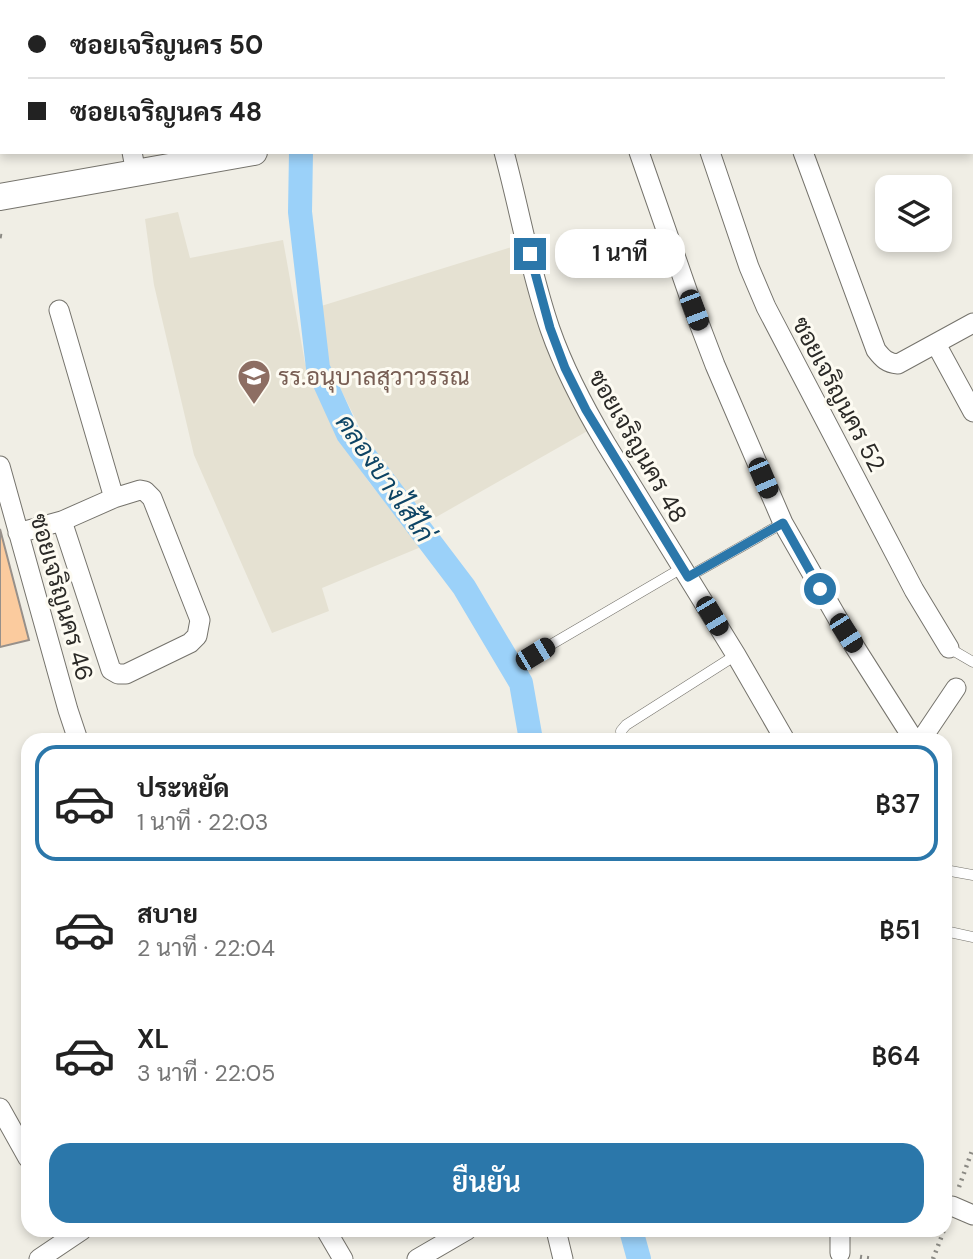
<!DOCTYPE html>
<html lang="th">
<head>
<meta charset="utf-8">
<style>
  body { margin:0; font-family:"DM Sans",Sarabun,sans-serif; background:#f6f6f6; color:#222; height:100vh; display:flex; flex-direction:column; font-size:26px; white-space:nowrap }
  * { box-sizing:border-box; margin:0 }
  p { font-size:23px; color:#767676 }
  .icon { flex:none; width:38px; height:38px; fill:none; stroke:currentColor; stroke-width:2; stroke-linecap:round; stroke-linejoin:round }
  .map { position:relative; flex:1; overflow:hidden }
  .sheet { position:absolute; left:21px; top:733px; width:931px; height:504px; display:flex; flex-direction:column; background:#fff; border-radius:21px; box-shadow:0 4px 10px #0003 }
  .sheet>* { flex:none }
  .guide { position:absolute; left:0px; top:0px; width:973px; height:154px; box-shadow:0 4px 10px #0003; display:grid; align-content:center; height:154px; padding:0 28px; background:#fff }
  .controls { position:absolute; left:875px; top:175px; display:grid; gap:14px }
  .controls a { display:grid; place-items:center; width:77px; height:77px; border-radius:14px; background:#fff; box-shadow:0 4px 10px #0003; font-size:35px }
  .end { position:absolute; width:32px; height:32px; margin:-16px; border:9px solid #2b77aa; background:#fff; box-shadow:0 0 0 4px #fff }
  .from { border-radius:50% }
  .bubble { position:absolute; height:49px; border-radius:21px; background:#fff; box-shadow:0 4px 10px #0003; font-size:23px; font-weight:600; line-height:49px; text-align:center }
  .car { position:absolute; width:21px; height:42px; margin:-21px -10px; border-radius:9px; box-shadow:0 0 5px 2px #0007; background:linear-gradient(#222 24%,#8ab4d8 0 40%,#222 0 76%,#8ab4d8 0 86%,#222 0) }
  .guide b { display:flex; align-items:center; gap:24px; height:66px; font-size:26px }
  .guide b+b { border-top:2px solid #e0e0e0 }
  .guide i { width:18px; height:18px; background:#222 }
  ul { padding:12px 0 0; list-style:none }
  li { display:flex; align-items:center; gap:21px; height:116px; margin:0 14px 10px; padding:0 14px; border:4px solid transparent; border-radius:21px }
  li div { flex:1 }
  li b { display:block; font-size:26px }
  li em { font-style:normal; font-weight:600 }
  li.on { border-color:#2b77aa }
  li>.icon { width:63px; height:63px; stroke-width:1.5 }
  .button { display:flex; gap:14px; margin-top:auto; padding:14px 28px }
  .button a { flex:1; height:80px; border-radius:21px; background:#2b77aa; color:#fff; font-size:28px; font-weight:600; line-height:80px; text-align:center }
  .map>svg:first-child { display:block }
  .built { fill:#e5e1d2 }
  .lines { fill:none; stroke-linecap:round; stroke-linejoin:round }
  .canal { stroke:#9bd1f9; stroke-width:24 }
  .building { fill:#fbcb9e; stroke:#97908a; stroke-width:2 }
  .lane-casing { stroke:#75736c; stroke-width:11 }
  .street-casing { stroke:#75736c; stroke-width:21 }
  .secondary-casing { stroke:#75736c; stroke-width:28 }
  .path { stroke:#8b8a84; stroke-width:4.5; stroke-dasharray:2 5; stroke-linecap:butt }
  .lane { stroke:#fff; stroke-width:10 }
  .street { stroke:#fff; stroke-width:19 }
  .secondary { stroke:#fff; stroke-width:26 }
  .route { stroke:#2b77aa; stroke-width:9 }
  .labels { text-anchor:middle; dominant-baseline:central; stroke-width:6; stroke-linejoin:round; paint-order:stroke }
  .education-label { font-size:24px; fill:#785e54; stroke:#fdfbf2; text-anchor:start }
  .street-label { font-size:24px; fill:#2a2926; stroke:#fdfbf2 }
  .water-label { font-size:26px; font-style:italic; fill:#0d4464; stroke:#fdfbf2 }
</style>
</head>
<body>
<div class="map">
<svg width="973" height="1259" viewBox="0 0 973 1259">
  <rect width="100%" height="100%" fill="#f0eee5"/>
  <path class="built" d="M178 212 190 258 283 240 305 363 347 450 369 482 421 547 322 588 329 611 272 633 194 455 154 285 145 219Z
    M528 242 550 325 598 425 431 520 375 458 330 368 318 307Z"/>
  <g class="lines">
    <path class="canal" d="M304 2V0
      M301 152 300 212 318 368 348 434 464 587 521 683 531 740
      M631 1230 639 1259"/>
  </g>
  <path class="building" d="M0 529 29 640 0 647Z"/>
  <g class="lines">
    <defs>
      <path id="lane" d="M868 0V2
        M688 577 783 523
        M949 648 973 662
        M535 654 682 568
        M622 740 621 731 626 725 736 655
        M945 870 973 875
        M945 931 973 937"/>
      <path id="street" d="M100 0 101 2
        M453 0V2
        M610 0V2
        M132 152 136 173
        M504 152C520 211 530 271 550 329 564 369 584 407 606 444L736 655 785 740
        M639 152 694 310 715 365 783 523 846 633 914 740
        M710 152 749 267 766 307 914 590 949 648
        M803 152 876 350C883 359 887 363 898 364L973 323
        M59 310 114 498
        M936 344 973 412
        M0 466 68 710 78 740
        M18 533 62 521 114 498 140 490 145 491 152 498 200 620 197 636 190 643 126 674H118L111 670 62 521
        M921 740 956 688
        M0 1108 28 1158
        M952 1206 973 1215
        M326 1230 343 1259
        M556 1230 563 1259
        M840 1253V1230
        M39 1259 82 1230
        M417 1259 467 1230"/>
      <path id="secondary" d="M971 31H973
        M0 197 254 152"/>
    </defs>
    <use href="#lane" class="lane-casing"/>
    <use href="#street" class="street-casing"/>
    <use href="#secondary" class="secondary-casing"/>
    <path class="path" d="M0 236 6 237
      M959 1187 973 1148
      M860 1257 873 1259
      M933 1259 944 1230"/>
    <use href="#lane" class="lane"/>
    <use href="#street" class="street"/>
    <use href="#secondary" class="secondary"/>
  </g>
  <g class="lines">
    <path class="route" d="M530 254 550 328 565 368 586 410 688 577 783 523 820 589"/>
  </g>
  <defs>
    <symbol id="school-pin" viewBox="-11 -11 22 30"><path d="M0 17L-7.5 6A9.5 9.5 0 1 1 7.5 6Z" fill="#8d6e63" stroke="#fdfbf2"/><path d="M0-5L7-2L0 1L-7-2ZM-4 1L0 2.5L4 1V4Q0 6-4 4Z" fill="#fff"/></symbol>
  </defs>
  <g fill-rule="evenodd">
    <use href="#school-pin" x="235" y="357" width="38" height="52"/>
  </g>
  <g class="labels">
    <g class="education-label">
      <text x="278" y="376">รร.อนุบาลสุวาวรรณ</text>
    </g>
    <g class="street-label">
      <text transform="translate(839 394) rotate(62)">ซอยเจริญนคร 52</text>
      <text transform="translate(638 446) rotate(60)">ซอยเจริญนคร 48</text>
      <text transform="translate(62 597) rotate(74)">ซอยเจริญนคร 46</text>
    </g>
    <g class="water-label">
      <text transform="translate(385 478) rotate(55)">คลองบางไส้ไก่</text>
    </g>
  </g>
</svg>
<div class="controls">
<a><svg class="icon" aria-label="layers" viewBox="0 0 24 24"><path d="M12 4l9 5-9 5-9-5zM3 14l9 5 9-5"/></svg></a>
</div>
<i class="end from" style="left:820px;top:589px"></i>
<i class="end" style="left:530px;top:254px"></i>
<div class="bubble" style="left:555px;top:229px;width:130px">1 นาที</div>
<i class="car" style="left:694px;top:310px;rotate:159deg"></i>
<i class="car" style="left:763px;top:478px;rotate:157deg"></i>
<i class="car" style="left:712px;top:616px;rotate:149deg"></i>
<i class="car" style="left:846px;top:633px;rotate:147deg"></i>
<i class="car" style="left:535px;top:654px;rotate:59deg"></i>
<div class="guide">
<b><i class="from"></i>ซอยเจริญนคร 50</b>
<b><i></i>ซอยเจริญนคร 48</b>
</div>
<section class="sheet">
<ul>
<li class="on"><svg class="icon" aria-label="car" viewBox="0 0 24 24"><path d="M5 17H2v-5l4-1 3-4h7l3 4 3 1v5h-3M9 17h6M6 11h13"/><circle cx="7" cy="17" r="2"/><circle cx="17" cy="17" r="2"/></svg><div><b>ประหยัด</b><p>1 นาที · 22:03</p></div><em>฿37</em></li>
<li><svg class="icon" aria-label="car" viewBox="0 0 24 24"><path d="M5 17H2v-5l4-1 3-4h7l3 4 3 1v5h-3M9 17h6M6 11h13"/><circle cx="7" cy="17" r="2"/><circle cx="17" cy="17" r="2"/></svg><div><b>สบาย</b><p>2 นาที · 22:04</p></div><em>฿51</em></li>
<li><svg class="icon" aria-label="car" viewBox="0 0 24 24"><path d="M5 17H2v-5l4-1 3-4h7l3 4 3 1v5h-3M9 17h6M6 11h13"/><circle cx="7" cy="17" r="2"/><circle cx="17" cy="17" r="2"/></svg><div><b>XL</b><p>3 นาที · 22:05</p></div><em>฿64</em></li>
</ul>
<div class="button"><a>ยืนยัน</a></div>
</section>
</div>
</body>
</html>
